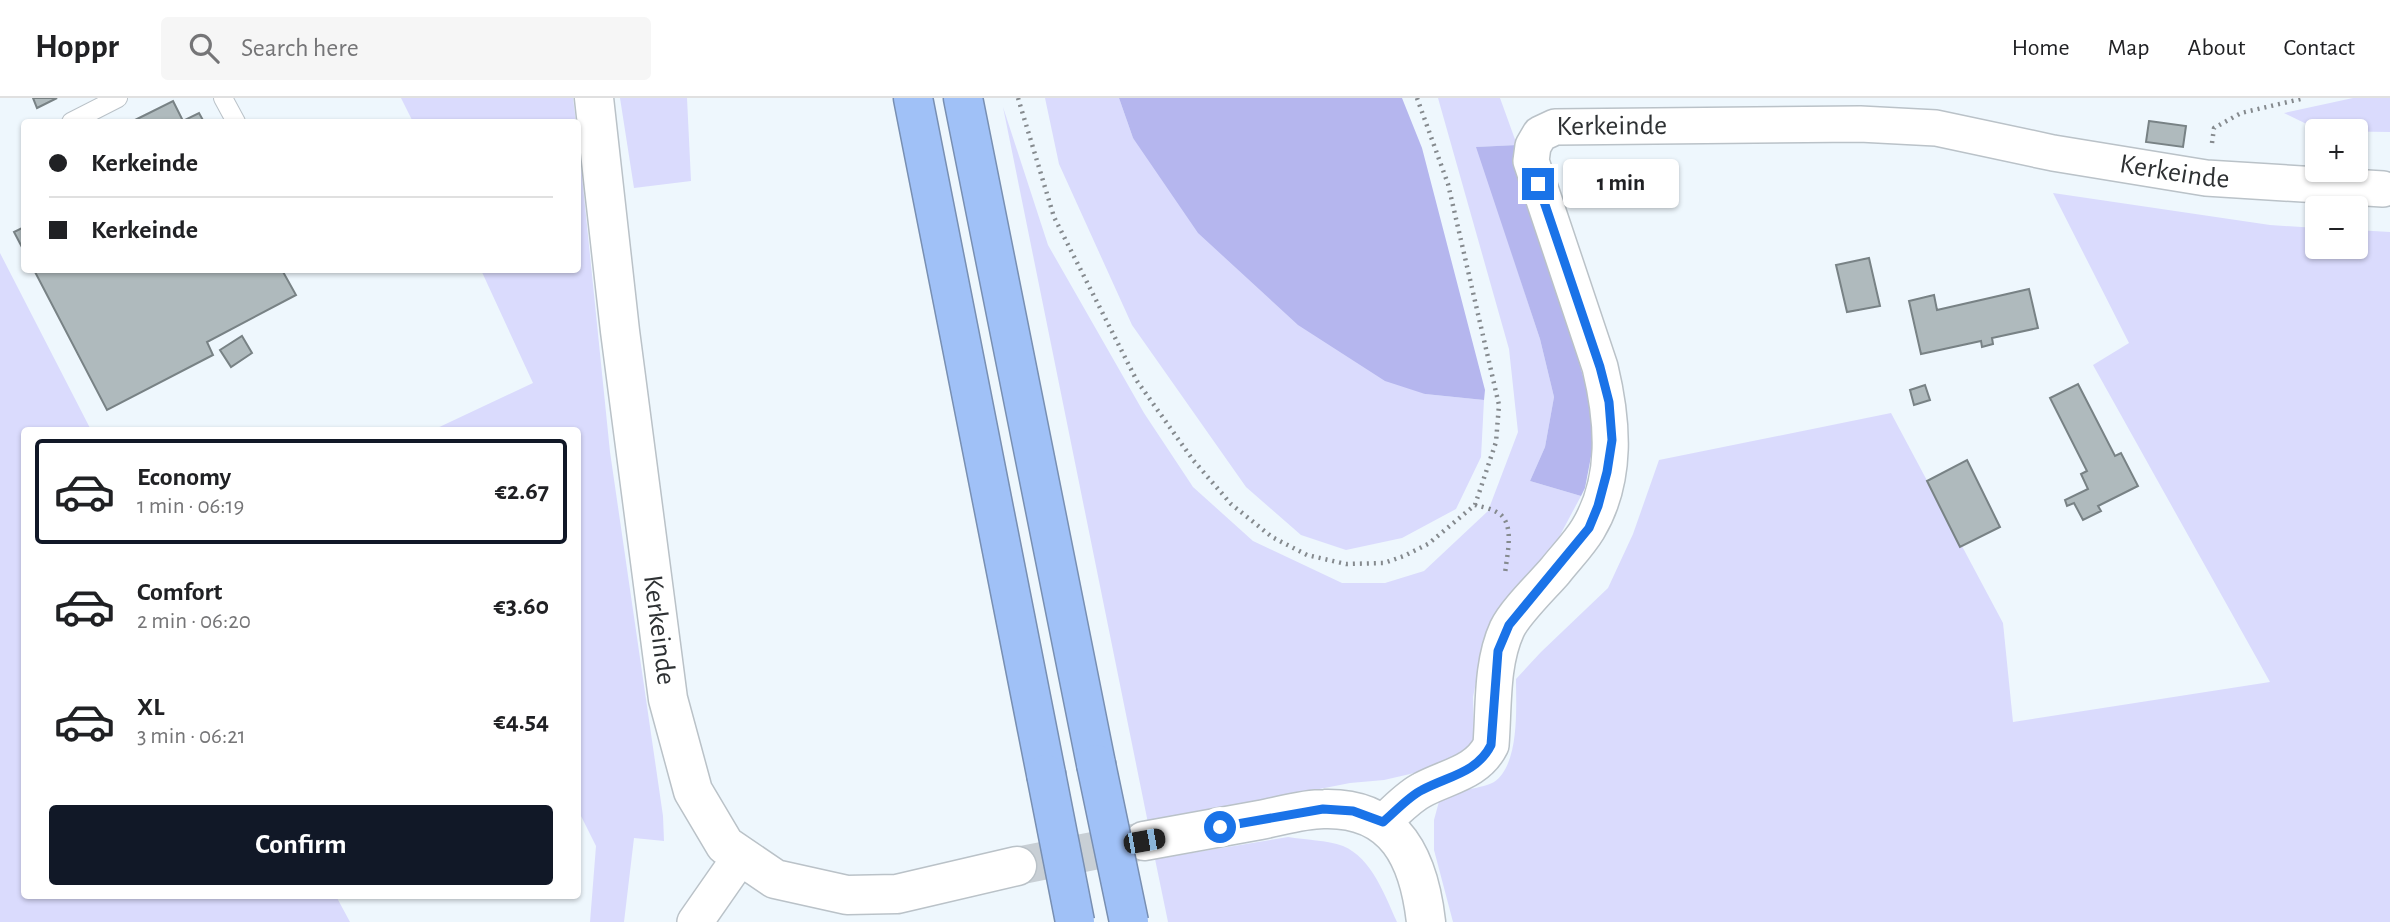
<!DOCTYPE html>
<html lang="en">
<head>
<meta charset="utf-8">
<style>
  body { margin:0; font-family:"Alegreya Sans",sans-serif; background:#f6f6f6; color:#202124; height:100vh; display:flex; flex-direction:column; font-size:26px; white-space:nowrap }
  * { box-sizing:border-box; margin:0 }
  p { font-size:23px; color:#757577 }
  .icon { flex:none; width:38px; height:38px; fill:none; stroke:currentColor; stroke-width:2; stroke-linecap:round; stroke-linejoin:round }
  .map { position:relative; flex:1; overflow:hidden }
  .drawer { position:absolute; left:21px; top:329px; width:560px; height:472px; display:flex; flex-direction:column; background:#fff; border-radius:7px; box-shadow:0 2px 5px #0004 }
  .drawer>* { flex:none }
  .guide { position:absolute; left:21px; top:21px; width:560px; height:154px; border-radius:7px; box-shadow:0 2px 5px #0004; display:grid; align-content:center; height:154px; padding:0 28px; background:#fff }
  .controls { position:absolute; left:2305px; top:21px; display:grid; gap:14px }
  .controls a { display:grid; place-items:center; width:63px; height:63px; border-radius:7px; background:#fff; box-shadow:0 2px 5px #0004; font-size:35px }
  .end { position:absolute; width:32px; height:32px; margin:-16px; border:9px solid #1a73e8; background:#fff; box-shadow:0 0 0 4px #fff }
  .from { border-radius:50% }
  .bubble { position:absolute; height:49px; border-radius:7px; background:#fff; box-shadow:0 2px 5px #0004; font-size:23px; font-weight:600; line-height:49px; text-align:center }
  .car { position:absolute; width:21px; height:42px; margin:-21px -10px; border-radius:9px; box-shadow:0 0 5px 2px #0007; background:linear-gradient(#222 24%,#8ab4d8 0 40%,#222 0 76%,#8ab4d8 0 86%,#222 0) }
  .guide b { display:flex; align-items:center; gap:24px; height:66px; font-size:26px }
  .guide b+b { border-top:2px solid #e0e0e0 }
  .guide i { width:18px; height:18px; background:#202124 }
  ul { padding:12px 0 0; list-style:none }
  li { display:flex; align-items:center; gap:21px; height:105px; margin:0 14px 10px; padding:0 14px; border:4px solid transparent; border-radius:7px }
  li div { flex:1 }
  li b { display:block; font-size:26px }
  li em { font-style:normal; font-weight:600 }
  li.active { border-color:#111827 }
  li>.icon { width:63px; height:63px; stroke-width:1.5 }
  .action { display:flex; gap:14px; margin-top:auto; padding:14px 28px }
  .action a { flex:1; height:80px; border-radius:7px; background:#111827; color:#fff; font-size:28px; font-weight:600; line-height:80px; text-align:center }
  header { display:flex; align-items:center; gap:42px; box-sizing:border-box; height:98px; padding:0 35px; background:#fff; border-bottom:2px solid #e0e0e0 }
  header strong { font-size:33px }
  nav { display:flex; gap:38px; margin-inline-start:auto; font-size:24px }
  .search { width:490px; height:63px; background:#f6f6f6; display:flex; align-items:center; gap:18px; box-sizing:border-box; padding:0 24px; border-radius:7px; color:#757577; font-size:26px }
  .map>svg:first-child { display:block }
  .green { fill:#dadbfd }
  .forest { fill:#b5b6ee }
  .building { fill:#afbabd; stroke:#788285; stroke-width:2 }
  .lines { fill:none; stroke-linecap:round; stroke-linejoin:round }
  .secondary-tunnel { stroke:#c8cfd5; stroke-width:38; stroke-dasharray:38 19; stroke-linecap:butt }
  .lane-casing { stroke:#bac2c8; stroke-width:20 }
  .street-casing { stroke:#bac2c8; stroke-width:38 }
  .secondary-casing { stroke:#bac2c8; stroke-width:41 }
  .highway-casing { stroke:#788fb2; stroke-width:41 }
  .path { stroke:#858a8e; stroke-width:4.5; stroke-dasharray:2 5; stroke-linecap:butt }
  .lane { stroke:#fff; stroke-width:18 }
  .street { stroke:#fff; stroke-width:35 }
  .secondary { stroke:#fff; stroke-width:38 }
  .highway { stroke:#a0c1f7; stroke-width:38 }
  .highway-bridge-casing { stroke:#788fb2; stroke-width:41; stroke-linecap:butt }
  .highway-bridge { stroke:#a0c1f7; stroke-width:38 }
  .route { stroke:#1a73e8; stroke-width:9 }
  .labels { text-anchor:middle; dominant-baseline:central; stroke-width:7; stroke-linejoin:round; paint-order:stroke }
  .street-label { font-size:28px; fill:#2e3133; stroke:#fff }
</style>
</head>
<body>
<header>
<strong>Hoppr</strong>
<div class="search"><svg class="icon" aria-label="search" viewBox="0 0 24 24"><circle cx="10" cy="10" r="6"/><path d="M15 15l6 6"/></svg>Search here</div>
<nav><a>Home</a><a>Map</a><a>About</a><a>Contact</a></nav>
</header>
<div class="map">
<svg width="2390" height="824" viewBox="0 0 2390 824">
  <rect width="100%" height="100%" fill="#eef7fd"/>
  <path class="green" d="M401 0H573L576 24H413Z
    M620 0H687L691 83 634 90Z
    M1045 0H1119L1133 40 1425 296 1484 302 1481 359 1456 411 1402 440 1346 452 1301 437 1246 389 1132 227 1059 66Z
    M1438 0H1500L1517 47 1477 49 1540 241 1554 299 1545 349 1530 383 1581 398 1543 469 1483 549 1473 599 1474 640 1458 665 1384 682 1350 685 1148 725 1003 9 1048 147 1144 315 1193 389 1253 443 1342 485H1385L1424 473 1488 413 1518 334 1509 251Z
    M2353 0H2390V34L2321 33 2284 15Z
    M578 39 610 354 663 718 664 743 634 740 624 824H590L596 748 578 712V332H433L533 285 481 172H578Z
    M2053 95 2270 127 2317 130V149H2356V132L2390 134V824H1453L1434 752V722L1441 696C1454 693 1485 690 1494 684 1520 666 1516 610 1516 581L1541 554 1608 490 1633 436 1659 362 1891 315 2003 525 2013 624 2270 584 2093 267 2129 245Z
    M0 155 91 332H24V798H336L350 824H0Z
    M1288 739C1305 742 1327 742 1343 748 1372 760 1385 798 1397 824H1168L1155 761Z"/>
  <path class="forest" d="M1119 0H1402L1422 50 1485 292 1484 302 1425 296 1385 283 1298 227 1198 135 1133 40Z
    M1517 47 1597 327 1585 390 1581 398 1530 383 1545 349 1554 299 1540 241 1476 49Z"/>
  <path class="building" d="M33 0H57L37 10Z
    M173 3 183 23 199 15 204 24H131Z
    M2149 23 2186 28 2183 49 2146 44Z
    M24 129V153L14 134Z
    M1869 160 1880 208 1847 214 1836 167Z
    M34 172H282L296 197 207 244 213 257 107 312Z
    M2029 191 2038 230 1992 240 1993 246 1982 249 1981 243 1921 256 1909 203 1934 197 1937 212Z
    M242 238 252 255 231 269 220 252Z
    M2078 286 2115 358 2121 355 2138 388 2098 408 2101 413 2083 422 2074 405 2067 408 2065 402 2088 391 2081 376 2087 373 2050 300Z
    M1925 287 1930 302 1914 307 1910 292Z
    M1967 362 2000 429 1960 449 1927 383Z"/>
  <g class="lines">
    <path class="secondary-tunnel" d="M1017 768 1144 743"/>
    <defs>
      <path id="lane" d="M223 0 236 24
        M71 24 118 0"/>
      <g id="street">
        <path id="s1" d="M1383 724C1395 714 1408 699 1422 692 1448 678 1477 675 1491 647 1494 609 1491 566 1507 531 1515 514 1542 488 1555 473 1566 459 1579 446 1588 431 1618 381 1613 323 1600 269L1531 63 1533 48 1540 36 1555 29 1860 26 1936 30 2053 55 2206 80 2383 91"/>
        <path d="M695 824 741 758"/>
      </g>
      <g id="secondary">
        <path id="s2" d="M594 0 620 233 668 601 693 693 725 747 775 781 847 797 897 796 1017 768"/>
        <path d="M1144 743C1183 736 1221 729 1260 722 1281 718 1303 711 1324 711 1396 709 1419 761 1426 824"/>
      </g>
      <path id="highway" d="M913 0 1046 676
        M963 0 1096 666"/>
    </defs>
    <use href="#lane" class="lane-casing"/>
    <use href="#street" class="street-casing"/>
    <use href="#secondary" class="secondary-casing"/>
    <use href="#highway" class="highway-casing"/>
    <path class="path" d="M1018 0 1054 119 1137 283 1193 362 1231 406 1272 439 1307 457 1346 466 1384 465 1404 458 1428 446 1475 407 1496 344 1499 307 1448 86 1417 0
      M2212 45 2214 30 2241 15 2305 0
      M1475 407C1483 409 1494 411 1501 417 1515 430 1506 460 1505 477"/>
    <use href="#lane" class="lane"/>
    <use href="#street" class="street"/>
    <use href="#secondary" class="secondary"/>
    <use href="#highway" class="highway"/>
    <defs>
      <path id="highway-bridge" d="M1096 666 1129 824
        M1046 676 1075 824"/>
    </defs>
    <use href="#highway-bridge" class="highway-bridge-casing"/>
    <use href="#highway-bridge" class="highway-bridge"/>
  </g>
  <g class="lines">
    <path class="route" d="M1220 729 1323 711 1353 713 1383 724C1395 714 1408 699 1422 692 1448 678 1477 675 1491 647L1498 553 1509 527 1589 430 1598 408 1607 374 1612 342 1609 304 1600 269 1538 86"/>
  </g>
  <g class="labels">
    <g class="street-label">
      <text stroke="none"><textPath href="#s1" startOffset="868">Kerkeinde</textPath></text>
      <text stroke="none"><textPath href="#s1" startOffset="1435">Kerkeinde</textPath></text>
      <text stroke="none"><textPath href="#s2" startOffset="536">Kerkeinde</textPath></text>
    </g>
  </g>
</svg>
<div class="controls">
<a>+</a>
<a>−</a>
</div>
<i class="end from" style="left:1220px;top:729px"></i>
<i class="end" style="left:1538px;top:86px"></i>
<div class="bubble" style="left:1563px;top:61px;width:116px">1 min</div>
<i class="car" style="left:1144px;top:743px;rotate:80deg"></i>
<div class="guide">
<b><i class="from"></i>Kerkeinde</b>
<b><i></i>Kerkeinde</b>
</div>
<section class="drawer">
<ul>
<li class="active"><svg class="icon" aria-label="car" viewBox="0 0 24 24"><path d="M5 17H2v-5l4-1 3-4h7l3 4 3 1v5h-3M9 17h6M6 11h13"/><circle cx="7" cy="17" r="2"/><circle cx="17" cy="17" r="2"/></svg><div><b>Economy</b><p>1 min · 06:19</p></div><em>€2.67</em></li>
<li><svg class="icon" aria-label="car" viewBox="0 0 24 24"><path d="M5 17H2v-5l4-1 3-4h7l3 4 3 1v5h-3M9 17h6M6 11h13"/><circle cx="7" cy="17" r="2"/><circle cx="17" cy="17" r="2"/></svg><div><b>Comfort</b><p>2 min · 06:20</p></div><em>€3.60</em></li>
<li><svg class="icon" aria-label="car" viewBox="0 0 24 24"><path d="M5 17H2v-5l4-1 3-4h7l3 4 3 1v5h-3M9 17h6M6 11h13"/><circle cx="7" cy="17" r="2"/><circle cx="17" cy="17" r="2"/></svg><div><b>XL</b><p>3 min · 06:21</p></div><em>€4.54</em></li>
</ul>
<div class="action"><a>Confirm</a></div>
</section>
</div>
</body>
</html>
